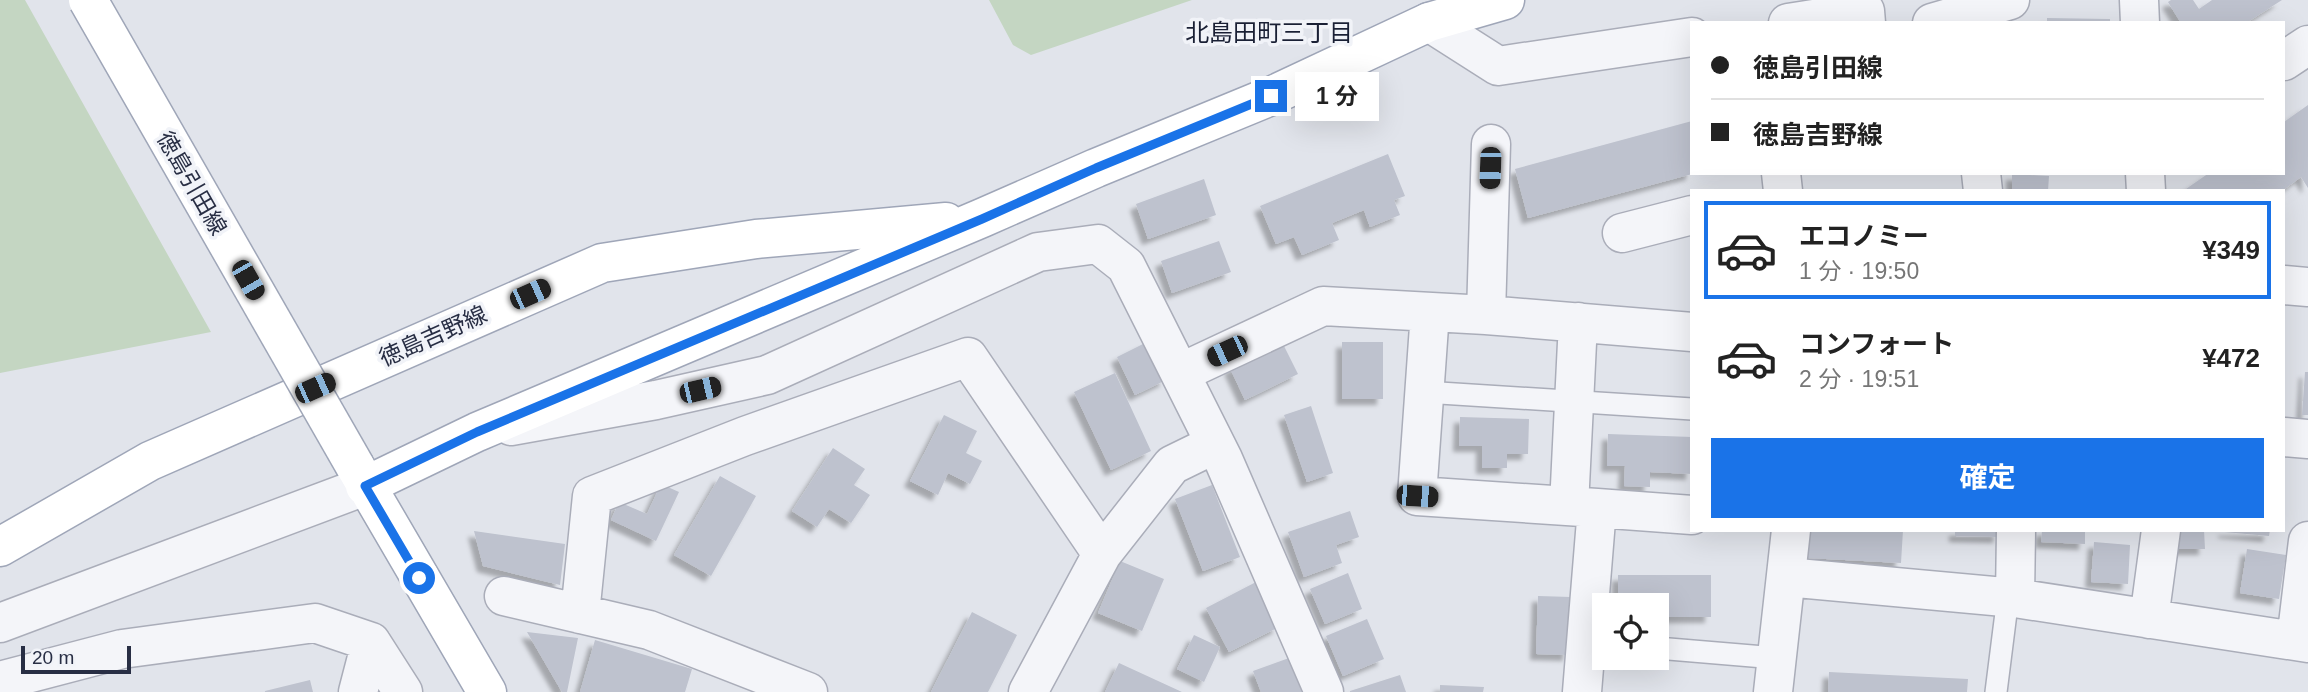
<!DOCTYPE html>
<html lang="ja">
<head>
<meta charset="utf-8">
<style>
  body { margin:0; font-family:Arial,"Noto Sans JP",sans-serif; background:#f2f2f2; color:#222; height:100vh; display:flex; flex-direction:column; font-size:26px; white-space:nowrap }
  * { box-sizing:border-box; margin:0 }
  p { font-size:23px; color:#767676 }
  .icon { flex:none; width:38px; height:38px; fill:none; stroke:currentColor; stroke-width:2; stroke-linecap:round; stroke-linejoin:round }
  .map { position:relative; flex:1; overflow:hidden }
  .sheet { position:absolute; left:1690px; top:189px; width:595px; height:343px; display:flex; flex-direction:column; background:#fff; border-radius:0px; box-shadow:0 7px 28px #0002 }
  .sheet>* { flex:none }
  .banner { position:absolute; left:1690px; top:21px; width:595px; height:154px; border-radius:0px; box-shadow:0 7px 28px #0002; display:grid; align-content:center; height:154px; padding:0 21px; background:#fff }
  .buttons { position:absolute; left:1592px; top:593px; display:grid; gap:14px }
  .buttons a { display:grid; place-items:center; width:77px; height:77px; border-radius:0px; background:#fff; box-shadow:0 7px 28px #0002; font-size:35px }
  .scale { position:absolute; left:21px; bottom:18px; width:110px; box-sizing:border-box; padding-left:7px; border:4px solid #282e44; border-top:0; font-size:19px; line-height:24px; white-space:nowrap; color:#282e44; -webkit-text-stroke:5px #f1f3f8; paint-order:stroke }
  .end { position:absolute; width:32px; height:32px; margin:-16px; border:9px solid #1a73e8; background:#fff; box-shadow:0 0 0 4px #fff }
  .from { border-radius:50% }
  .bubble { position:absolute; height:49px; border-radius:0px; background:#fff; box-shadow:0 7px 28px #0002; font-size:23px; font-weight:700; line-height:49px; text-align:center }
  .car { position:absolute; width:21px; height:42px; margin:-21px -10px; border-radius:9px; box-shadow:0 0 5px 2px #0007; background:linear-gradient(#222 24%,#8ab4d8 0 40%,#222 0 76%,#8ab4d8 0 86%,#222 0) }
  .banner b { display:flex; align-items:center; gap:24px; height:66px; font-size:26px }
  .banner b+b { border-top:2px solid #e0e0e0 }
  .banner i { width:18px; height:18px; background:#222 }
  ul { padding:12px 0 0; list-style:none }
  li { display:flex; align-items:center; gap:21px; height:98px; margin:0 14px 10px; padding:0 7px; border:4px solid transparent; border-radius:0px }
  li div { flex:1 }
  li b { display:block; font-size:26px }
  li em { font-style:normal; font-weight:700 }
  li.on { border-color:#1a73e8 }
  li>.icon { width:63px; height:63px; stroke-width:1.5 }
  .primary-button { display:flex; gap:14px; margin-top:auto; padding:14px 21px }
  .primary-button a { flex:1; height:80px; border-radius:0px; background:#1a73e8; color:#fff; font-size:28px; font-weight:700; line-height:80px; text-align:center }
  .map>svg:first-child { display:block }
  .green { fill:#c4d6c2 }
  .building { fill:#bec2ce; filter:url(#shadow) }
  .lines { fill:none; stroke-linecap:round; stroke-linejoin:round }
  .service-casing { stroke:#aaadb9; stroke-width:24 }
  .minor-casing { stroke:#aaadb9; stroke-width:41 }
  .tertiary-casing { stroke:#aaadb9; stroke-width:41 }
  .primary-casing { stroke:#9fa6b8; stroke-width:41 }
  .service { stroke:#f4f5f9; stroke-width:21 }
  .minor { stroke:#f4f5f9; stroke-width:38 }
  .tertiary { stroke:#f4f5f9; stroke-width:38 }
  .primary { stroke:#fff; stroke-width:38 }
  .primary-bridge-casing { stroke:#9fa6b8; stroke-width:41; stroke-linecap:butt }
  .primary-bridge { stroke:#fff; stroke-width:38 }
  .route { stroke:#1a73e8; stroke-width:9 }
  .labels { text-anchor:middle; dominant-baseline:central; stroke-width:7; stroke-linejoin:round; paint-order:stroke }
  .street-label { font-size:23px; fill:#282e44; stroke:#f1f3f8 }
  .neighbourhood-label { font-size:24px; fill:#1a2035; stroke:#f1f3f8 }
</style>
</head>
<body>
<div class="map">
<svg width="2308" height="692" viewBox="0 0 2308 692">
  <defs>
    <filter id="shadow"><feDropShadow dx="-6" dy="6" stdDeviation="2" flood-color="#0004"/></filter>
  </defs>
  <rect width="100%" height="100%" fill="#e1e4eb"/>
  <path class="green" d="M0 0H25L211 332 0 373Z
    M989 0H1192L1031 55 1013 45Z"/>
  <path class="building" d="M2171 0H2193L2199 9 2212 0H2282L2246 23H2181L2168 2Z
    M2047 18 2110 19V23H2047Z
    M2308 105V188L2301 177 2282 191H2187L2186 189 2209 173H2284V122Z
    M1692 121V174L1528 218 1515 169Z
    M1388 154 1405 196 1394 200 1400 215 1370 227 1364 210 1332 223 1339 240 1302 255 1294 237 1276 244 1260 206Z
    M2012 174 2049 176 2048 191H2012Z
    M1204 179 1216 215 1148 239 1136 204Z
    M1219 241 1231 272 1172 293 1161 261Z
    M1147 342 1166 380 1135 395 1117 357Z
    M1282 342 1298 374 1245 400 1230 368Z
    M1342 342H1383V399H1342Z
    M2305 372H2308V415H2302Z
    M1115 373 1151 451 1111 470 1074 392Z
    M1311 406 1333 473 1307 482 1284 415Z
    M944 415 977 431 966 453 982 461 970 484 948 473 938 495 910 481Z
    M1460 417 1529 419 1528 454H1507V468H1482V446H1459Z
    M1608 434 1692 437V474L1650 472V487L1624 486 1625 466H1607Z
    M833 448 865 469 854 485 870 495 851 523 829 509 817 527 792 511Z
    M720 476 756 496 711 576 674 555Z
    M661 484 679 492 656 541 611 520 619 502 647 514Z
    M1212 485 1240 557 1203 571 1175 499Z
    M1350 511 1359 537 1336 545 1342 563 1304 577 1288 532Z
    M1809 530H1903L1901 563 1807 558Z
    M1955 530H2000L1999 537 1955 536Z
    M2042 530H2085V544L2041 542Z
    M2176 530H2204L2205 549H2176Z
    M2224 530H2270L2269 536 2224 532Z
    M474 531 565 544 560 585 483 566Z
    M2094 542 2130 545 2128 584 2091 582Z
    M2247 549 2286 555 2279 599 2240 593Z
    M1120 561 1164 579 1142 631 1098 613Z
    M1348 573 1362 609 1325 624 1310 589Z
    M1618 575H1711V617H1657V606H1618Z
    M1256 582 1279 627 1229 652 1206 608Z
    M1538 596 1571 597 1569 655 1536 654Z
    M972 612 1017 635 988 692H931Z
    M1367 619 1384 659 1343 676 1326 636Z
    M527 632 578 638 567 692H562Z
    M1194 635 1220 647 1204 682 1177 669Z
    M595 640 692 669 685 692H580Z
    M1289 658 1302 692H1261L1253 671Z
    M1119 663 1182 692H1105Z
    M1829 672 1968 679 1967 692H1828Z
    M1400 675 1406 692H1350V691Z
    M310 680 313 692H265V691Z
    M1440 685 1484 687 1483 692H1440Z"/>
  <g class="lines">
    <defs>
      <path id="service" d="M1424 392 1692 409
        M1657 648 1776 658
        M1996 692 2008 597"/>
      <path id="minor" d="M2139 0 2140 23
        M1429 22 1498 66 1692 37
        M1788 23 1865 11 1866 23
        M1932 23 2010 0
        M2284 61 2308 45
        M1781 173 1783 191
        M1981 173 1983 191
        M2145 173 2146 191
        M1622 233 1692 215
        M2284 285 2308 287
        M1430 312 1417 496 1597 508 1582 692
        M1486 315 1491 144
        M1180 373 1323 306 1486 315 1692 332
        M511 426 656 400 767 375 1038 252 1098 244 1126 266 1223 459 1324 692
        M2284 437 2308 439
        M1569 506 1578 322
        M1597 508 1692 515
        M2016 530 2015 598 2308 643
        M1786 577 2015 598
        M504 596 649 630 808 692
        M580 614 592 496 745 436 968 357 1102 554
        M2149 619 2161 530
        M2296 641 2308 541
        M0 681 122 649 315 623 371 642 403 692
        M358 692 371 642
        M1028 692 1102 554 1172 465 1215 444
        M1773 692 1791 530"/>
      <path id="tertiary" d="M0 623 365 486"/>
      <path id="primary" d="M355 466 487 692
        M365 486 477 432 982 218 1096 168 1271 96 1429 22 1505 0
        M0 547 150 461 602 263 756 239 946 222"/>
    </defs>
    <use href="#service" class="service-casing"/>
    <use href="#minor" class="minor-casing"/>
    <use href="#tertiary" class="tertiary-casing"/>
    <use href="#primary" class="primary-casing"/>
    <use href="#service" class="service"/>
    <use href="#minor" class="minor"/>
    <use href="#tertiary" class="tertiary"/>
    <use href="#primary" class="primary"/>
    <defs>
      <path id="primary-bridge" d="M88 0 355 466"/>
    </defs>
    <use href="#primary-bridge" class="primary-bridge-casing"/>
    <use href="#primary-bridge" class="primary-bridge"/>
  </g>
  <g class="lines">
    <path class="route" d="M419 578 365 486 477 432 982 219 1096 168 1271 96"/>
  </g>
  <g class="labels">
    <g class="street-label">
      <text transform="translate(192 183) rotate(60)">徳島引田線</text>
      <text transform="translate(433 336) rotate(-24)">徳島吉野線</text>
    </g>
    <g class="neighbourhood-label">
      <text x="1269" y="32">北島田町三丁目</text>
    </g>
  </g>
</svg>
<div class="buttons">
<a><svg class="icon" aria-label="locate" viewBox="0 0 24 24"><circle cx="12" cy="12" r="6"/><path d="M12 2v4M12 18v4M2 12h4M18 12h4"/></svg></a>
</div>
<div class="scale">20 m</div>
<i class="end from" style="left:419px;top:578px"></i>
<i class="end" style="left:1271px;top:96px"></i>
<div class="bubble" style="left:1295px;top:72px;width:84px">1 分</div>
<i class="car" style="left:1490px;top:168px;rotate:182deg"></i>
<i class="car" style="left:248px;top:280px;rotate:150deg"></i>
<i class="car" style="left:530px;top:294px;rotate:66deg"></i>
<i class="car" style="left:1227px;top:351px;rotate:245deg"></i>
<i class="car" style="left:315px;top:388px;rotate:66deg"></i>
<i class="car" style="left:700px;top:390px;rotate:77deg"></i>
<i class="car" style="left:1417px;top:496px;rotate:94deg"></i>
<div class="banner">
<b><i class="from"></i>徳島引田線</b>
<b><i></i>徳島吉野線</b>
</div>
<section class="sheet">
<ul>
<li class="on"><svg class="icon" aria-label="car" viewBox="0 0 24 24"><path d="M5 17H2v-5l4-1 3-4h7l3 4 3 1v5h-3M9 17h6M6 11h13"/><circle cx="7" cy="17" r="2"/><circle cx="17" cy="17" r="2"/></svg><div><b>エコノミー</b><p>1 分 · 19:50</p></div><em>¥349</em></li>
<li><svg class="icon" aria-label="car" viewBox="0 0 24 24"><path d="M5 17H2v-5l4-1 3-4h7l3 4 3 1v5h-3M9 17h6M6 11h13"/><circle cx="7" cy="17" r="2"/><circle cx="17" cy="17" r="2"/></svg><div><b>コンフォート</b><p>2 分 · 19:51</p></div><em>¥472</em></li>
</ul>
<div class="primary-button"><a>確定</a></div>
</section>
</div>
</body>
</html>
